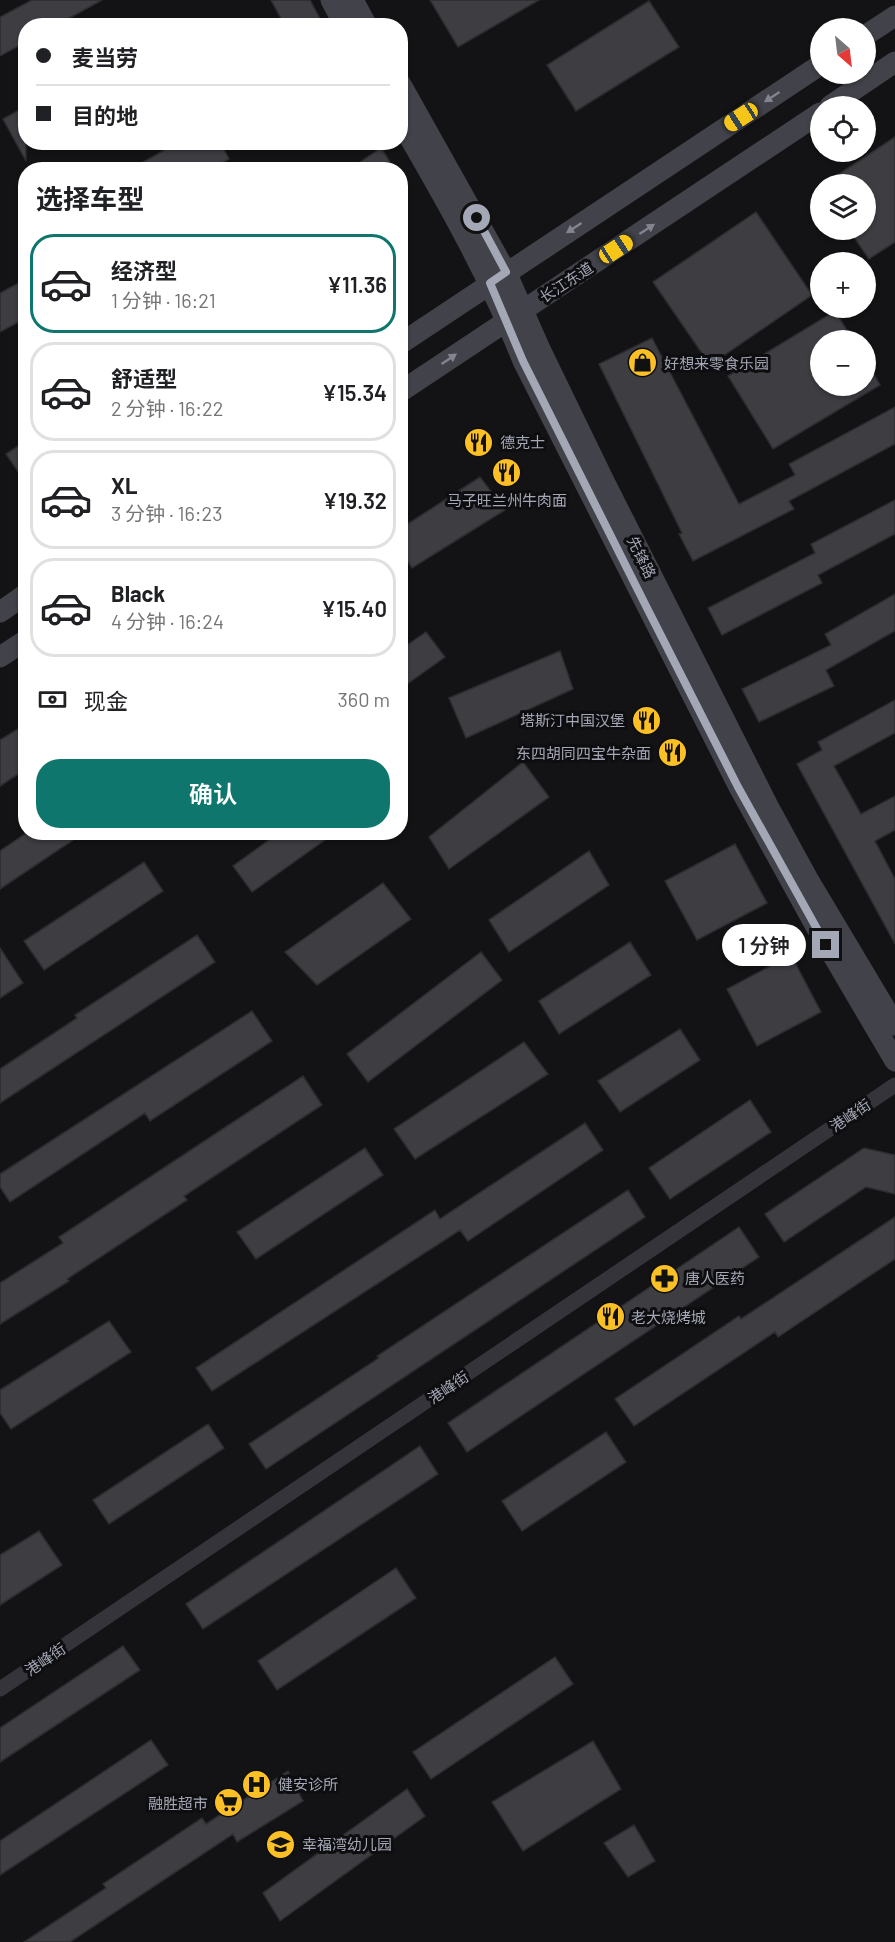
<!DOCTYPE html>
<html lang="zh">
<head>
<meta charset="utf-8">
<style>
  body { margin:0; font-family:Barlow,"Noto Sans SC",sans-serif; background:#f6f6f6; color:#202124; height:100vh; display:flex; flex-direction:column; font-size:22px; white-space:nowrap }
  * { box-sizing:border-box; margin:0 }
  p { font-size:20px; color:#757577 }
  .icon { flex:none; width:33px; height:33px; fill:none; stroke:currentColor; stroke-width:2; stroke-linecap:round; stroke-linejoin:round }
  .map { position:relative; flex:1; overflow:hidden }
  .panel { position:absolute; left:18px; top:162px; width:390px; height:678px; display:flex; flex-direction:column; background:#fff; border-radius:24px; box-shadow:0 2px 4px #0004 }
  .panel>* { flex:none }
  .hud { position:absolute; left:18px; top:18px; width:390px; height:132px; border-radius:24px; box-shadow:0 2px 4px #0004; display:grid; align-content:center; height:132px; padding:0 18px; background:#fff }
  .needle { width:39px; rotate:152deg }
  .fabs { position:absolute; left:810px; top:18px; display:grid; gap:12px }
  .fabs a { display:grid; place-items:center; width:66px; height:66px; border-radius:50%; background:#fff; box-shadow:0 2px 4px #0004; font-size:30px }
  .end { position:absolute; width:27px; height:27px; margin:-14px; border:8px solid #a4a8b6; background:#111; box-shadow:0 0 0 3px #111 }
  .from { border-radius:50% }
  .bubble { position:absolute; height:42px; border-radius:21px; background:#fff; box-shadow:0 2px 4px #0004; font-size:20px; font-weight:600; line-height:42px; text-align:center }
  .car { position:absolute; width:18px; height:36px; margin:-18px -9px; border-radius:8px; box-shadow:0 0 4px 2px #0007; background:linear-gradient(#f5c518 24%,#345 0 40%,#f5c518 0 76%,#345 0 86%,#f5c518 0) }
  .hud b { display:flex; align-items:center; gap:21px; height:57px; font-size:22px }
  .hud b+b { border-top:2px solid #e0e0e0 }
  .hud i { width:15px; height:15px; background:#202124 }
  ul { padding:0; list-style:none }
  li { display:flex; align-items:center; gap:18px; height:99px; margin:0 12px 9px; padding:0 6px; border:3px solid #e0e0e0; border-radius:24px }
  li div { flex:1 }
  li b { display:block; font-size:22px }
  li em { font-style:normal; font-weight:600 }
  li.active { border-color:#0f766e }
  li>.icon { width:54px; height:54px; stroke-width:1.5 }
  h2 { padding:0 18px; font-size:27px; line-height:72px }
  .pay { display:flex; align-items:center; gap:15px; height:66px; padding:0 18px; font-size:22px }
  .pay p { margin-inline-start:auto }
  .primary-button { display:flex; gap:12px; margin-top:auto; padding:12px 18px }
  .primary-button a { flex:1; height:69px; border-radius:24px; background:#0f766e; color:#fff; font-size:24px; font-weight:600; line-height:69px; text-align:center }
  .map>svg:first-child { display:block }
  .building { fill:#3d3d42; stroke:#2d2d31; stroke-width:1.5 }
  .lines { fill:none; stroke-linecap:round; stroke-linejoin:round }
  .street { stroke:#34343a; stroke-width:15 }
  .secondary { stroke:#42434a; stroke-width:21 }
  .oneway { fill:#828590 }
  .route { stroke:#a4a8b6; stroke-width:8 }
  .labels { text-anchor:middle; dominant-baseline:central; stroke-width:6; stroke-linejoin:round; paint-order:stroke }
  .street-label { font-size:15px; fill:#a4a8b6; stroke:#0e0e10 }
  .poi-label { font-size:15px; fill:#a4a8b6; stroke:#0e0e10; text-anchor:start }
</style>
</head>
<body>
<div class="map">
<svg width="895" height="1942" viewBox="0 0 895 1942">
  <rect width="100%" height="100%" fill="#131315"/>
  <path class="building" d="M32 0H102L55 26H26V42L0 56V17Z
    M271 0H310L324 26H285Z
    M430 0H539L458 47Z
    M649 1 679 47 576 111 547 65Z
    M26 106V161L3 119Z
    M895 137V242L869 259 849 230H866V184H824Z
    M179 142H220L229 159 210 170H129Z
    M381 148 395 170H348Z
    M756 212 812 295 710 365 653 282Z
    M26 279V318L0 332V293Z
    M835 311 853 340H820V386H866V361L880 385 773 449 728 376Z
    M652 338 739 504 795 475 789 464 895 407V444L789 501 794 509 693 561 679 534 682 533 599 364Z
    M26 441V483L6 454Z
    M480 477 505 510 412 568 400 550V529Z
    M895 500V534L818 575 822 583 722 635 708 608 815 553 811 544Z
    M895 594V631L826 670 834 686 759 722 742 689 831 645 825 634Z
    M426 632 445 657 400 689V650Z
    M560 651 573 689 466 738 449 698Z
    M895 700V733L834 766 861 814 895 796V830L875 841 895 879V944L797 764 822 750 818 742Z
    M26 724V769L0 786V740Z
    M523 762 549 797 449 869 429 837Z
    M28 832H85L0 889V851Z
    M280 832H336L252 892 233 866Z
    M735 844 767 903 697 940 665 881Z
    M589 851 609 885 509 952 489 920Z
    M144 862 163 891 44 970 24 941Z
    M383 883 411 919 317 985 285 952Z
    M197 935 215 962 0 1103V1069L77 1018 75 1015Z
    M630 942 651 975 559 1034 539 1001Z
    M0 948 23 983 0 998Z
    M481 952 502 980 368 1082 347 1054Z
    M791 955 821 1012 757 1046 727 989Z
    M252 1011 272 1041 150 1121 145 1113 10 1202 0 1187V1174Z
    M680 1029 700 1060 620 1112 598 1081Z
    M524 1042 548 1074 415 1159 394 1129Z
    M303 1076 322 1105 184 1196 187 1200 67 1279 69 1281 0 1324V1283L63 1243 59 1237Z
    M750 1100 771 1132 670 1199 649 1168Z
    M585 1123 603 1150 468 1241 460 1230 212 1391 196 1368 435 1210 440 1219Z
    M365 1148 383 1175 256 1259 237 1232Z
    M864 1148 895 1155V1194L866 1187 784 1242 765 1214Z
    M628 1190 645 1217 266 1469 249 1444 379 1358 377 1356Z
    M895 1217V1259L778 1337 775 1332 634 1426 615 1399 739 1316 741 1319Z
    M739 1227 759 1257 467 1452 448 1423Z
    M109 1321 131 1352 11 1429 0 1413V1390Z
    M208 1424 224 1448 109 1524 93 1500Z
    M606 1432 626 1462 522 1531 502 1501Z
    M420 1446 438 1474 203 1629 186 1604Z
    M39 1531 62 1565 0 1605V1555Z
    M396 1568 416 1598 277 1690 258 1661Z
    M123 1646 140 1670 0 1762V1728Z
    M555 1657 573 1684 431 1779 413 1752Z
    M151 1740 168 1765 0 1875V1841Z
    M593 1741 621 1789 523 1851 492 1802Z
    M288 1771 303 1801 237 1842 233 1834 70 1942H24L106 1888 103 1884 202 1818 206 1824Z
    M407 1789 425 1816 280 1921 263 1893Z
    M634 1825 655 1861 628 1877 604 1843Z"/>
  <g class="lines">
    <path class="street" d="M0 1689 895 1085"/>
    <path class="secondary" d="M331 0 345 26
      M353 0 367 26
      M866 35 895 16
      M400 83 506 272 540 349 605 483 768 806 809 881 895 1025
      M830 106 895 62
      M400 121C446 200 490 277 523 361L739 787 815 925 895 1061
      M400 344 820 65
      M400 392 820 113
      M0 612 26 594
      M0 657 26 640"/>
  </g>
  <defs><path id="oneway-solid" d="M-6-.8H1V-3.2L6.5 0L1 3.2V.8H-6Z" transform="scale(1.5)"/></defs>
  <g class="oneway">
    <use href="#oneway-solid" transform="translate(772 97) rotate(147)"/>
    <use href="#oneway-solid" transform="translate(574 228) rotate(147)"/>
    <use href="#oneway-solid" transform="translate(647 229) rotate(-33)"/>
    <use href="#oneway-solid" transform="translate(449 359) rotate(-34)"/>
  </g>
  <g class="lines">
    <path class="route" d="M477 218 506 272 490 283 523 361 647 608 738 787 826 945"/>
  </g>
  <defs>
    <symbol id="shop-disc" viewBox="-11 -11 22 22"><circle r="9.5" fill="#fbc025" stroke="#0e0e10"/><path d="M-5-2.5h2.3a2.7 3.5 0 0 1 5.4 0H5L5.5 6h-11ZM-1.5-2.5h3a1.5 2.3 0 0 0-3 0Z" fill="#111"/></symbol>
    <symbol id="restaurant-disc" viewBox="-11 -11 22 22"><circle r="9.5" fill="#fbc025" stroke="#0e0e10"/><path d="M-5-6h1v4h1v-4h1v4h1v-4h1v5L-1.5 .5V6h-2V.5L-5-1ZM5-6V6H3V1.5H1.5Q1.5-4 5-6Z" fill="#111"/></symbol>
    <symbol id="pharmacy-disc" viewBox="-11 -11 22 22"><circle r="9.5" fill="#fbc025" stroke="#0e0e10"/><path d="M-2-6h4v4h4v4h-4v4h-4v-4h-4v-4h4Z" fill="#111"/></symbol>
    <symbol id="hospital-disc" viewBox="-11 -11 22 22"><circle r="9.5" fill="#fbc025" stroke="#0e0e10"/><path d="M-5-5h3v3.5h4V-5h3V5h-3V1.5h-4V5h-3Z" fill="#111"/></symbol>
    <symbol id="supermarket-disc" viewBox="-11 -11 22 22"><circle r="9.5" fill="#fbc025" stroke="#0e0e10"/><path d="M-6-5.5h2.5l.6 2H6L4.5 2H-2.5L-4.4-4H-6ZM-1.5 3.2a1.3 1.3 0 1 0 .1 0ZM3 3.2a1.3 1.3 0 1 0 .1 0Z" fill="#111"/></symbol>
    <symbol id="school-disc" viewBox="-11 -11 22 22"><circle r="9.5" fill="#fbc025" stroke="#0e0e10"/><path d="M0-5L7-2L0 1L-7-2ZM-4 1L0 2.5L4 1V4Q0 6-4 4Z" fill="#111"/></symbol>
  </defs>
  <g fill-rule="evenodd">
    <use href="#shop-disc" x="626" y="346" width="33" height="33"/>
    <use href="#restaurant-disc" x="462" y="426" width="33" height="33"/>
    <use href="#restaurant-disc" x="490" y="456" width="33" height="33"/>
    <use href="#restaurant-disc" x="630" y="704" width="33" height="33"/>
    <use href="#restaurant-disc" x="656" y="736" width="33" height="33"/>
    <use href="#pharmacy-disc" x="648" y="1262" width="33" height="33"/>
    <use href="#restaurant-disc" x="594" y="1300" width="33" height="33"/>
    <use href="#hospital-disc" x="240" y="1768" width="33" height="33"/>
    <use href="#supermarket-disc" x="212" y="1786" width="33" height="33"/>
    <use href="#school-disc" x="264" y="1828" width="33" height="33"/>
  </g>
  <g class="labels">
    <g class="street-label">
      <text transform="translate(566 282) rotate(-33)">长江东道</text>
      <text transform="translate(642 557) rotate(64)">先锋路</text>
      <text transform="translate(850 1115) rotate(-34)">港峰街</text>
      <text transform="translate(448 1387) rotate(-34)">港峰街</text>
      <text transform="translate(45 1659) rotate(-34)">港峰街</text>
    </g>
    <g class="poi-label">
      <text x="664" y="363">好想来零食乐园</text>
      <text x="500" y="442">德克士</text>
      <text x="507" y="500" text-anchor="middle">马子旺兰州牛肉面</text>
      <text x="625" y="720" text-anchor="end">塔斯汀中国汉堡</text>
      <text x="651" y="753" text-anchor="end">东四胡同四宝牛杂面</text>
      <text x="685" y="1278">唐人医药</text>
      <text x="631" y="1317">老大烧烤城</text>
      <text x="278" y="1784">健安诊所</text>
      <text x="208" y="1803" text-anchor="end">融胜超市</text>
      <text x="302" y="1844">幸福湾幼儿园</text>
    </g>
  </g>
</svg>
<div class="fabs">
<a><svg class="needle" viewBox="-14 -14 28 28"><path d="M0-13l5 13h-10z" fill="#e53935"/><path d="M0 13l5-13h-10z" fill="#757577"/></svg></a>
<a><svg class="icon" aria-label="locate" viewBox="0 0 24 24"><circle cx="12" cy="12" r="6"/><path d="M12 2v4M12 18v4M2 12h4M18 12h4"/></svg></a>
<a><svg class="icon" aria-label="layers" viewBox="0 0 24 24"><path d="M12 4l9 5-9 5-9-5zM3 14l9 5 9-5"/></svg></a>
<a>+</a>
<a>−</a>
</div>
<i class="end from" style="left:477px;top:218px"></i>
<i class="end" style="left:826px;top:945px"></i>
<div class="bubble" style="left:722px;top:924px;width:84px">1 分钟</div>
<i class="car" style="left:741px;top:117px;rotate:237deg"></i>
<i class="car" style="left:616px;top:249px;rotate:57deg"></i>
<div class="hud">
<b><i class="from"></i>麦当劳</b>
<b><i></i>目的地</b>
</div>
<section class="panel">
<h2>选择车型</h2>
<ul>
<li class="active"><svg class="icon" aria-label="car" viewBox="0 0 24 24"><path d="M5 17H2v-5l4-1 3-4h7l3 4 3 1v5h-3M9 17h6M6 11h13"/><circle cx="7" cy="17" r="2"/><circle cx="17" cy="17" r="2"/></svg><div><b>经济型</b><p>1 分钟 · 16:21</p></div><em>¥11.36</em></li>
<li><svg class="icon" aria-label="car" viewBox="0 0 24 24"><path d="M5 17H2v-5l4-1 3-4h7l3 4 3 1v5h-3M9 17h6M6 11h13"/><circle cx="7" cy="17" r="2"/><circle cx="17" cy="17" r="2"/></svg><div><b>舒适型</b><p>2 分钟 · 16:22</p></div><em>¥15.34</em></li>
<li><svg class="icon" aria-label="car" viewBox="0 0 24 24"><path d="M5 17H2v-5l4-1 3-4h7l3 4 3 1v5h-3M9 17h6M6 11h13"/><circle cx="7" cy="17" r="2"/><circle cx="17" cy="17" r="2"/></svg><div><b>XL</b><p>3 分钟 · 16:23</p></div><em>¥19.32</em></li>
<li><svg class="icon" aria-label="car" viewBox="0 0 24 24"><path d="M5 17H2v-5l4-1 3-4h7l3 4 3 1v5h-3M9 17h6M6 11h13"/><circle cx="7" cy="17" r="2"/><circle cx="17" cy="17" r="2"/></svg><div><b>Black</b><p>4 分钟 · 16:24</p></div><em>¥15.40</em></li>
</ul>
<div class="pay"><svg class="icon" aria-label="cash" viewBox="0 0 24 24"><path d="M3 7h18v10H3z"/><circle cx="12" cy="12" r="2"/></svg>现金<p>360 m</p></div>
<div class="primary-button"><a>确认</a></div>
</section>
</div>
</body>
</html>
